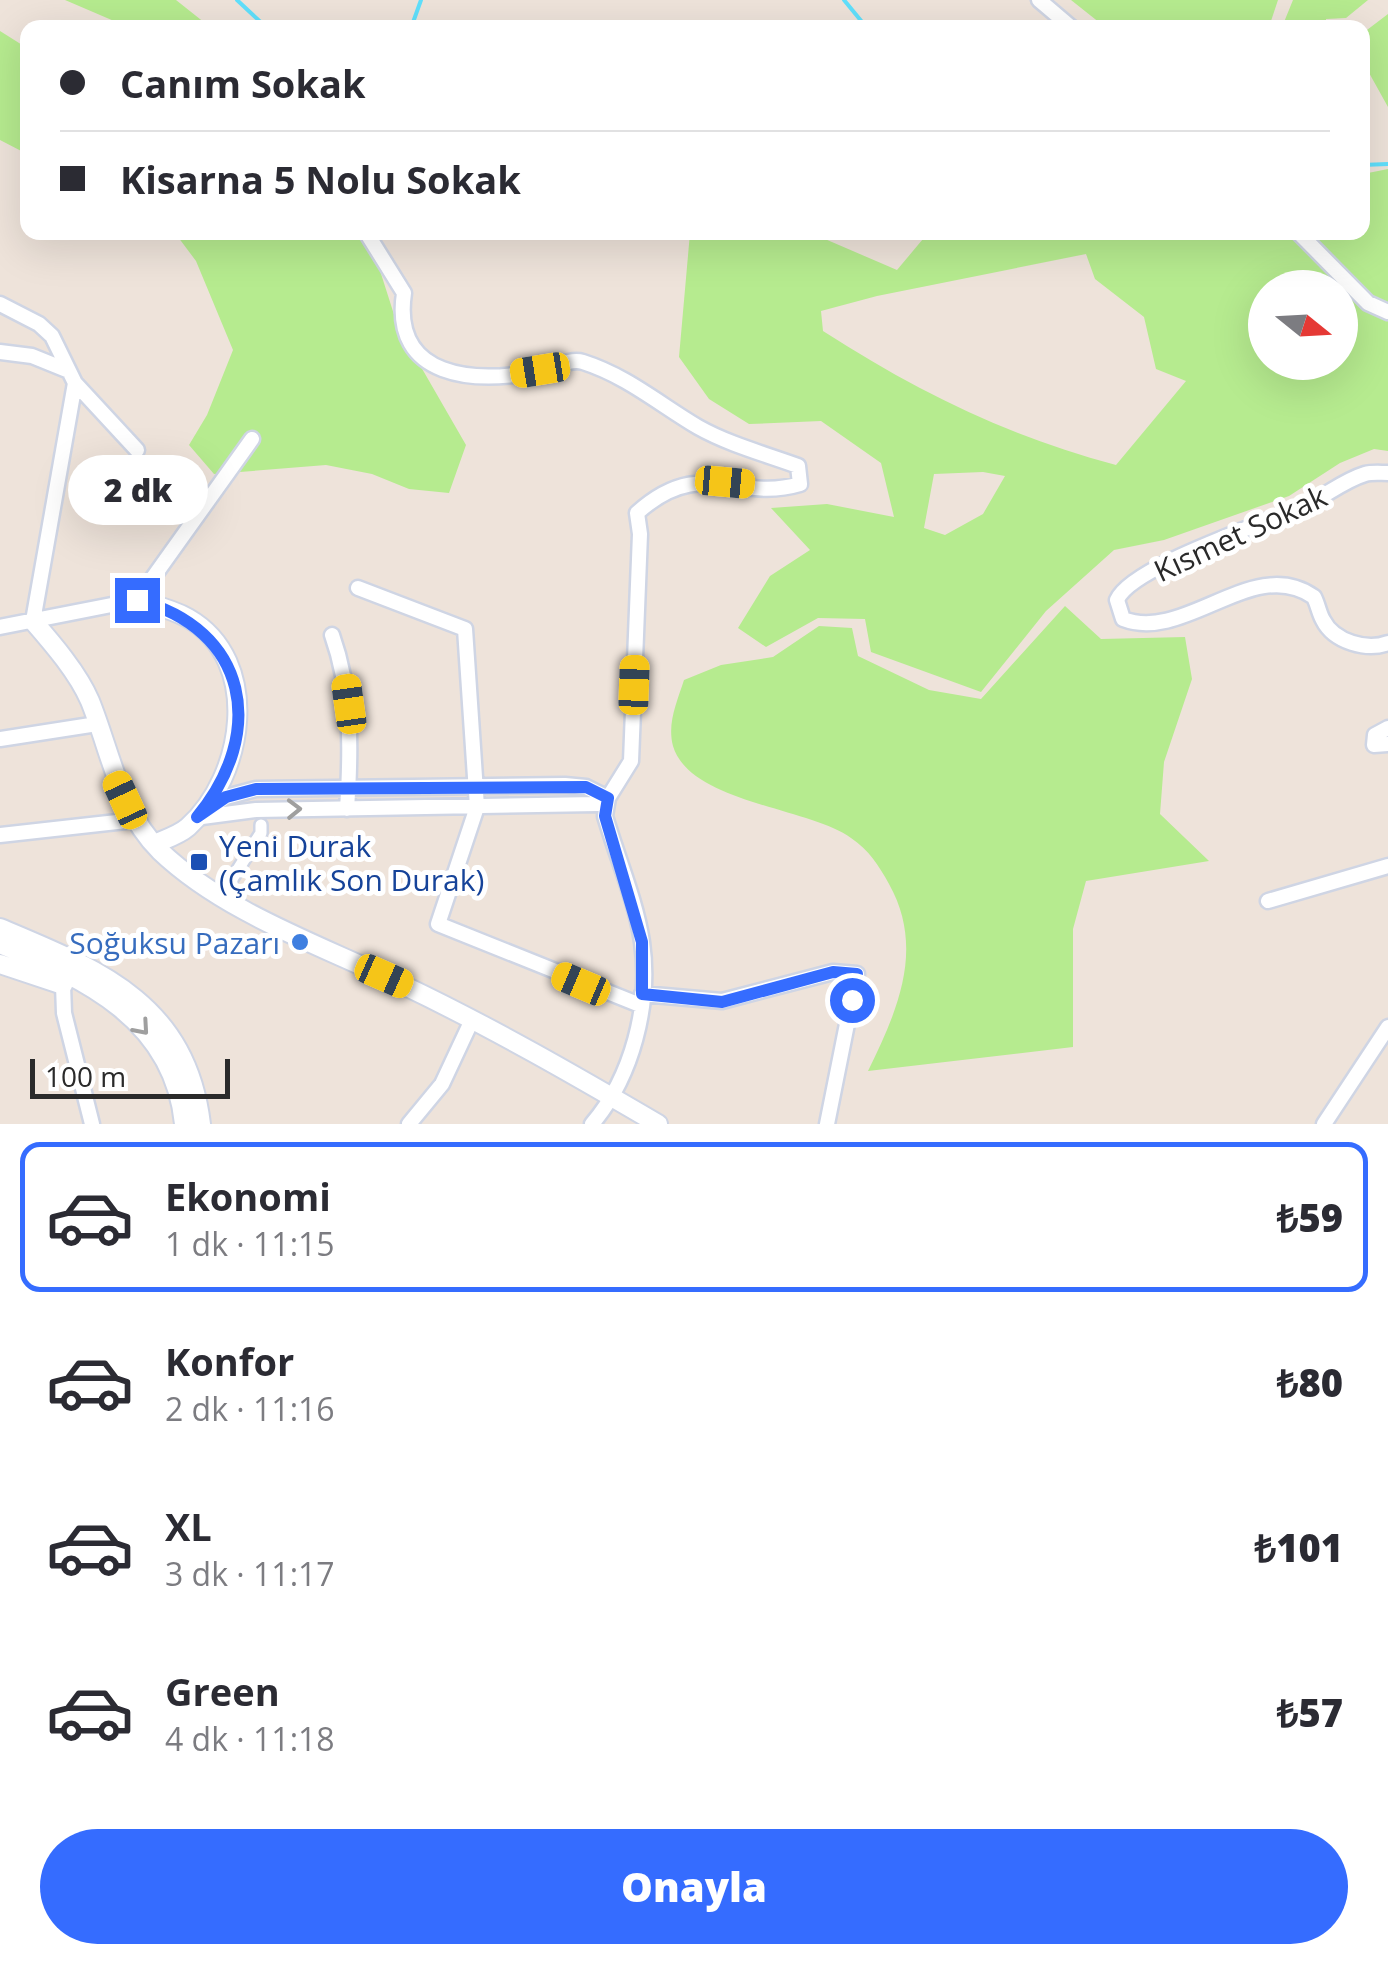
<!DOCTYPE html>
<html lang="tr">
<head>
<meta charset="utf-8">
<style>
  body { margin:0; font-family:"Open Sans",sans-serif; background:#f7f7f7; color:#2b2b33; height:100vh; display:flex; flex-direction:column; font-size:38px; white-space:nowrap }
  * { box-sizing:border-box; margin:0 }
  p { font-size:32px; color:#7c7c81 }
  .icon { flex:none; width:55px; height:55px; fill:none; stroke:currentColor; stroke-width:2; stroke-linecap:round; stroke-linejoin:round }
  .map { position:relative; height:1124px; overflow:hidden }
  .details { display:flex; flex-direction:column; background:#fff; flex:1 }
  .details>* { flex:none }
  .top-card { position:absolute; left:20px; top:20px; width:1350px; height:220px; border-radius:20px; box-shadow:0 10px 40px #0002; display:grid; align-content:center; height:220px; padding:0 40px; background:#fff }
  .needle { width:65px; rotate:108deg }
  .controls { position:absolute; left:1248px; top:270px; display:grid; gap:20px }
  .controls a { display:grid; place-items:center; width:110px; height:110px; border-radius:50%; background:#fff; box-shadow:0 10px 40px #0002; font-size:50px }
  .scale { position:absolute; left:30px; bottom:25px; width:200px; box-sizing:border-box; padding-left:10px; border:5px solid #2a2a2a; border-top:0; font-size:28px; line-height:35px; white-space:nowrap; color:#2a2a2a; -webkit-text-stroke:8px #fff; paint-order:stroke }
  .end { position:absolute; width:45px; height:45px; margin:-22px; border:12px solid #356cff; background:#fff; box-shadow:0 0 0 5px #fff }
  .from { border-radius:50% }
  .bubble { position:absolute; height:70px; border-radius:35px; background:#fff; box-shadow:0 10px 40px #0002; font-size:32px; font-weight:800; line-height:70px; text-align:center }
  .car { position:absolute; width:30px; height:60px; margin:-30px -15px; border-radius:12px; box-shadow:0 0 8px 2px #0007; background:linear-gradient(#f5c518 24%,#345 0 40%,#f5c518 0 76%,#345 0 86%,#f5c518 0) }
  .top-card b { display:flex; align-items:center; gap:35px; height:95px; font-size:38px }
  .top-card b+b { border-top:2px solid #e1e1e2 }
  .top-card i { width:25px; height:25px; background:#2b2b33 }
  ul { padding:18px 0 0; list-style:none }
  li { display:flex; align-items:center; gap:30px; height:150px; margin:0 20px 15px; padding:0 20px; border:5px solid transparent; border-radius:20px }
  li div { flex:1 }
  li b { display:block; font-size:38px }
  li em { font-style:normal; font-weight:800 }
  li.active { border-color:#356cff }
  li>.icon { width:90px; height:90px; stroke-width:1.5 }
  .action { display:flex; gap:20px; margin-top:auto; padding:20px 40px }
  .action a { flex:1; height:115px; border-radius:60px; background:#356cff; color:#fff; font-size:40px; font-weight:800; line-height:115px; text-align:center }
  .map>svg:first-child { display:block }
  .green { fill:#b6eb8f; fill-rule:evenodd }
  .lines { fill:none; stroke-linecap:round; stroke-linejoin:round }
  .stream { stroke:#60e0fc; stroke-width:4 }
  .pedestrian-casing { stroke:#cfd5e4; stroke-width:16 }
  .minor-casing { stroke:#cfd5e4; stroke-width:19 }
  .tertiary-casing { stroke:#cfd5e4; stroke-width:22 }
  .pedestrian { stroke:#fff; stroke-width:11 }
  .minor { stroke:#fff; stroke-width:14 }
  .tertiary { stroke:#fff; stroke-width:18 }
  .oneway { stroke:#9f9f9f }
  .route { stroke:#356cff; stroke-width:12 }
  .transit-dot { fill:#1a4fb4; stroke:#fff; stroke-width:4 }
  .shop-dot { fill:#3f7fe0; stroke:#fff; stroke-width:4 }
  .labels { text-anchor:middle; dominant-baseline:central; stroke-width:10; stroke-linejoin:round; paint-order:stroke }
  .street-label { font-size:30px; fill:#2a2a2a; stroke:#fff }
  .transit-label { font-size:30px; fill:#164399; stroke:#fff; text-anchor:start }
  .shop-label { font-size:30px; fill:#366cbe; stroke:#fff; text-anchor:end }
</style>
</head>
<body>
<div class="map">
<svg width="1388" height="1124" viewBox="0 0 1388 1124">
  <rect width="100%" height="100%" fill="#eee3da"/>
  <path class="green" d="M65 0H176L210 27H128Z
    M1071 0H1278L1269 27H1105Z
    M1293 0H1368L1346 18 1326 19V27H1282Z
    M1388 14V107L1363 62V33Z
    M0 31 27 48V154L0 140Z
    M1388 169V451L1374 449 1340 463 1289 496 1164 540 1114 550 1046 611 981 692 871 652 865 619 818 618 766 647 738 628 770 576 810 550 771 508 827 504 894 517 881 463 821 421 749 424 709 399 679 357 690 233H811L897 270 928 233 1362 232 1363 174ZM1086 254 1095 279 1144 317 1156 369 1186 381 1116 465C1007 436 918 392 823 331L821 311 877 296ZM1265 288H1340V362H1265ZM983 472 1005 476 983 514 945 535 924 528 934 474Z
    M175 233H368L398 327 466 445 449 493 409 489 372 474 326 465 214 474 189 445 207 415 233 350 196 261Z
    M1065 606 1101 639 1185 637 1192 679 1164 762 1160 814 1209 861 1086 881 1073 929V1047L868 1071C898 1010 925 948 889 884 879 866 869 850 851 838 808 807 690 803 673 746 667 723 677 702 684 680L721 665 773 657 819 626 852 628 858 656 929 690 981 699Z"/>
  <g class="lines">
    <path class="stream" d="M237 0 267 28
      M844 0 867 28
      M411 28 421 0
      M1362 165 1388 164"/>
    <defs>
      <path id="pedestrian" d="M230 882 261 833V825"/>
      <path id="minor" d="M1039 0 1072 28
        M366 232 404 293C391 379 475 384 539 371 553 368 570 358 583 362 627 376 659 404 698 427 728 444 765 454 798 466L800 484C737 503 701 455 637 513L640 534 631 761 608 798 605 816C617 857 636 901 642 942 651 1005 632 1077 592 1124
        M1298 232 1368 303 1388 312
        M0 304 39 324 52 336 75 383 137 450
        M0 352 32 356 69 371
        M1388 473C1380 473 1372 472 1365 474 1345 480 1328 494 1310 503 1273 521 1131 566 1117 600L1123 619C1185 643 1254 554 1314 597 1318 605 1319 613 1323 620 1334 642 1367 651 1388 643
        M358 588 465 629 477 807 438 924 640 1005
        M33 621 75 383
        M0 627 137 600 252 439
        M332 635C352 691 351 749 347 809
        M1388 728 1375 735 1374 745 1388 744
        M0 739 97 724
        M205 811 226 797 256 789 565 785 586 787 608 798
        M202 817 256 810 597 804 608 798
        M0 835 135 820
        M1268 901 1388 866
        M63 985 64 1013 92 1124
        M642 994 722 1001 833 972 857 974 827 1124
        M409 1124 442 1084 471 1022
        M1324 1124 1388 1027"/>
      <path id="tertiary" d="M137 600C154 605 172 609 188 618 263 661 244 777 188 827 179 835 166 839 154 844
        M33 621C53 644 78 673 90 701 111 753 119 810 160 851 226 914 324 946 405 986 491 1027 576 1076 658 1124
        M0 928C100 970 186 1003 201 1124
        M0 944C86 979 174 1020 184 1124
        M0 964 63 985 71 963"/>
    </defs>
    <use href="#pedestrian" class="pedestrian-casing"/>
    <use href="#minor" class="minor-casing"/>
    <use href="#tertiary" class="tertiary-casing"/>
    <use href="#pedestrian" class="pedestrian"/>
    <use href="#minor" class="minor"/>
    <use href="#tertiary" class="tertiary"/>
  </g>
  <defs><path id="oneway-chevron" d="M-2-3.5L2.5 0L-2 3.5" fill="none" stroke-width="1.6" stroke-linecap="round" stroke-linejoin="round" transform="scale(2.5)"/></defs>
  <g class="oneway">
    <use href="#oneway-chevron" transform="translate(294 809) rotate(-1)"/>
    <use href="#oneway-chevron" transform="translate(142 1028) rotate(49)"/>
  </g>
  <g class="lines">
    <path class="route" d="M137 600C249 629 267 733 197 817L226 797 256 789 586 787 608 798 605 816 642 942V994L722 1002 833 972 857 974 852 1000"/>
  </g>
  <rect class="transit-dot" x="189" y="852" width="20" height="20" rx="5"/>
  <circle class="shop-dot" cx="300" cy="942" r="10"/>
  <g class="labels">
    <g class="street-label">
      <text transform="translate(1240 533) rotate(-25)">Kısmet Sokak</text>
    </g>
    <g class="transit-label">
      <text x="219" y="845">Yeni Durak<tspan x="219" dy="34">(Çamlık Son Durak)</tspan></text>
    </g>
    <g class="shop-label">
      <text x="280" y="942">Soğuksu Pazarı</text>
    </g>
  </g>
</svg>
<div class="controls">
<a><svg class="needle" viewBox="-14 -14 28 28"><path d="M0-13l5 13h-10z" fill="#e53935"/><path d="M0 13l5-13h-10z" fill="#7c7c81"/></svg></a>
</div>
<div class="scale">100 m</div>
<i class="end from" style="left:852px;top:1000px"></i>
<i class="end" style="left:137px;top:600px"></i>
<div class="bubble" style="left:68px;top:455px;width:140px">2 dk</div>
<i class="car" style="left:540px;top:370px;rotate:261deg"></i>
<i class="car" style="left:725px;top:482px;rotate:95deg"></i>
<i class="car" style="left:634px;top:685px;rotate:2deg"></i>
<i class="car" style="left:349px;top:704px;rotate:352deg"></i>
<i class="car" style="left:125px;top:800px;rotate:335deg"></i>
<i class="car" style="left:384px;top:976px;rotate:114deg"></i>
<i class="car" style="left:581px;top:984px;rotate:293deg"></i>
<div class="top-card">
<b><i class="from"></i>Canım Sokak</b>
<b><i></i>Kisarna 5 Nolu Sokak</b>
</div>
</div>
<section class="details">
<ul>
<li class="active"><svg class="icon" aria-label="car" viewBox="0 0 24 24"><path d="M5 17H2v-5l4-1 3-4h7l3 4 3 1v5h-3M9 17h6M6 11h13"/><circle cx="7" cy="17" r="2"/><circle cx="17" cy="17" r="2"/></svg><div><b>Ekonomi</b><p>1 dk · 11:15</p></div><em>₺59</em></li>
<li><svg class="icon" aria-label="car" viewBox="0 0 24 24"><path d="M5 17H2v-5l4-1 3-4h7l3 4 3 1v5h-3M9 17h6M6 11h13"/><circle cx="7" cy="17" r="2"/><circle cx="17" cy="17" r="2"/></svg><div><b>Konfor</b><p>2 dk · 11:16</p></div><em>₺80</em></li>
<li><svg class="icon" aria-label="car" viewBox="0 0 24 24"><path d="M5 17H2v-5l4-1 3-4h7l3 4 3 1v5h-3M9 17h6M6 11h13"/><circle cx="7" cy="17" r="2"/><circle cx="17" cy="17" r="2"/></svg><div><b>XL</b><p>3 dk · 11:17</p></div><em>₺101</em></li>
<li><svg class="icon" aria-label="car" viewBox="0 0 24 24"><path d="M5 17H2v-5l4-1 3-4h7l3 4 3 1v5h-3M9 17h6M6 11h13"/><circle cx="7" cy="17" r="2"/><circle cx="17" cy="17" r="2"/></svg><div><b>Green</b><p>4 dk · 11:18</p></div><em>₺57</em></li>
</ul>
<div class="action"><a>Onayla</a></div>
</section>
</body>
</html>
